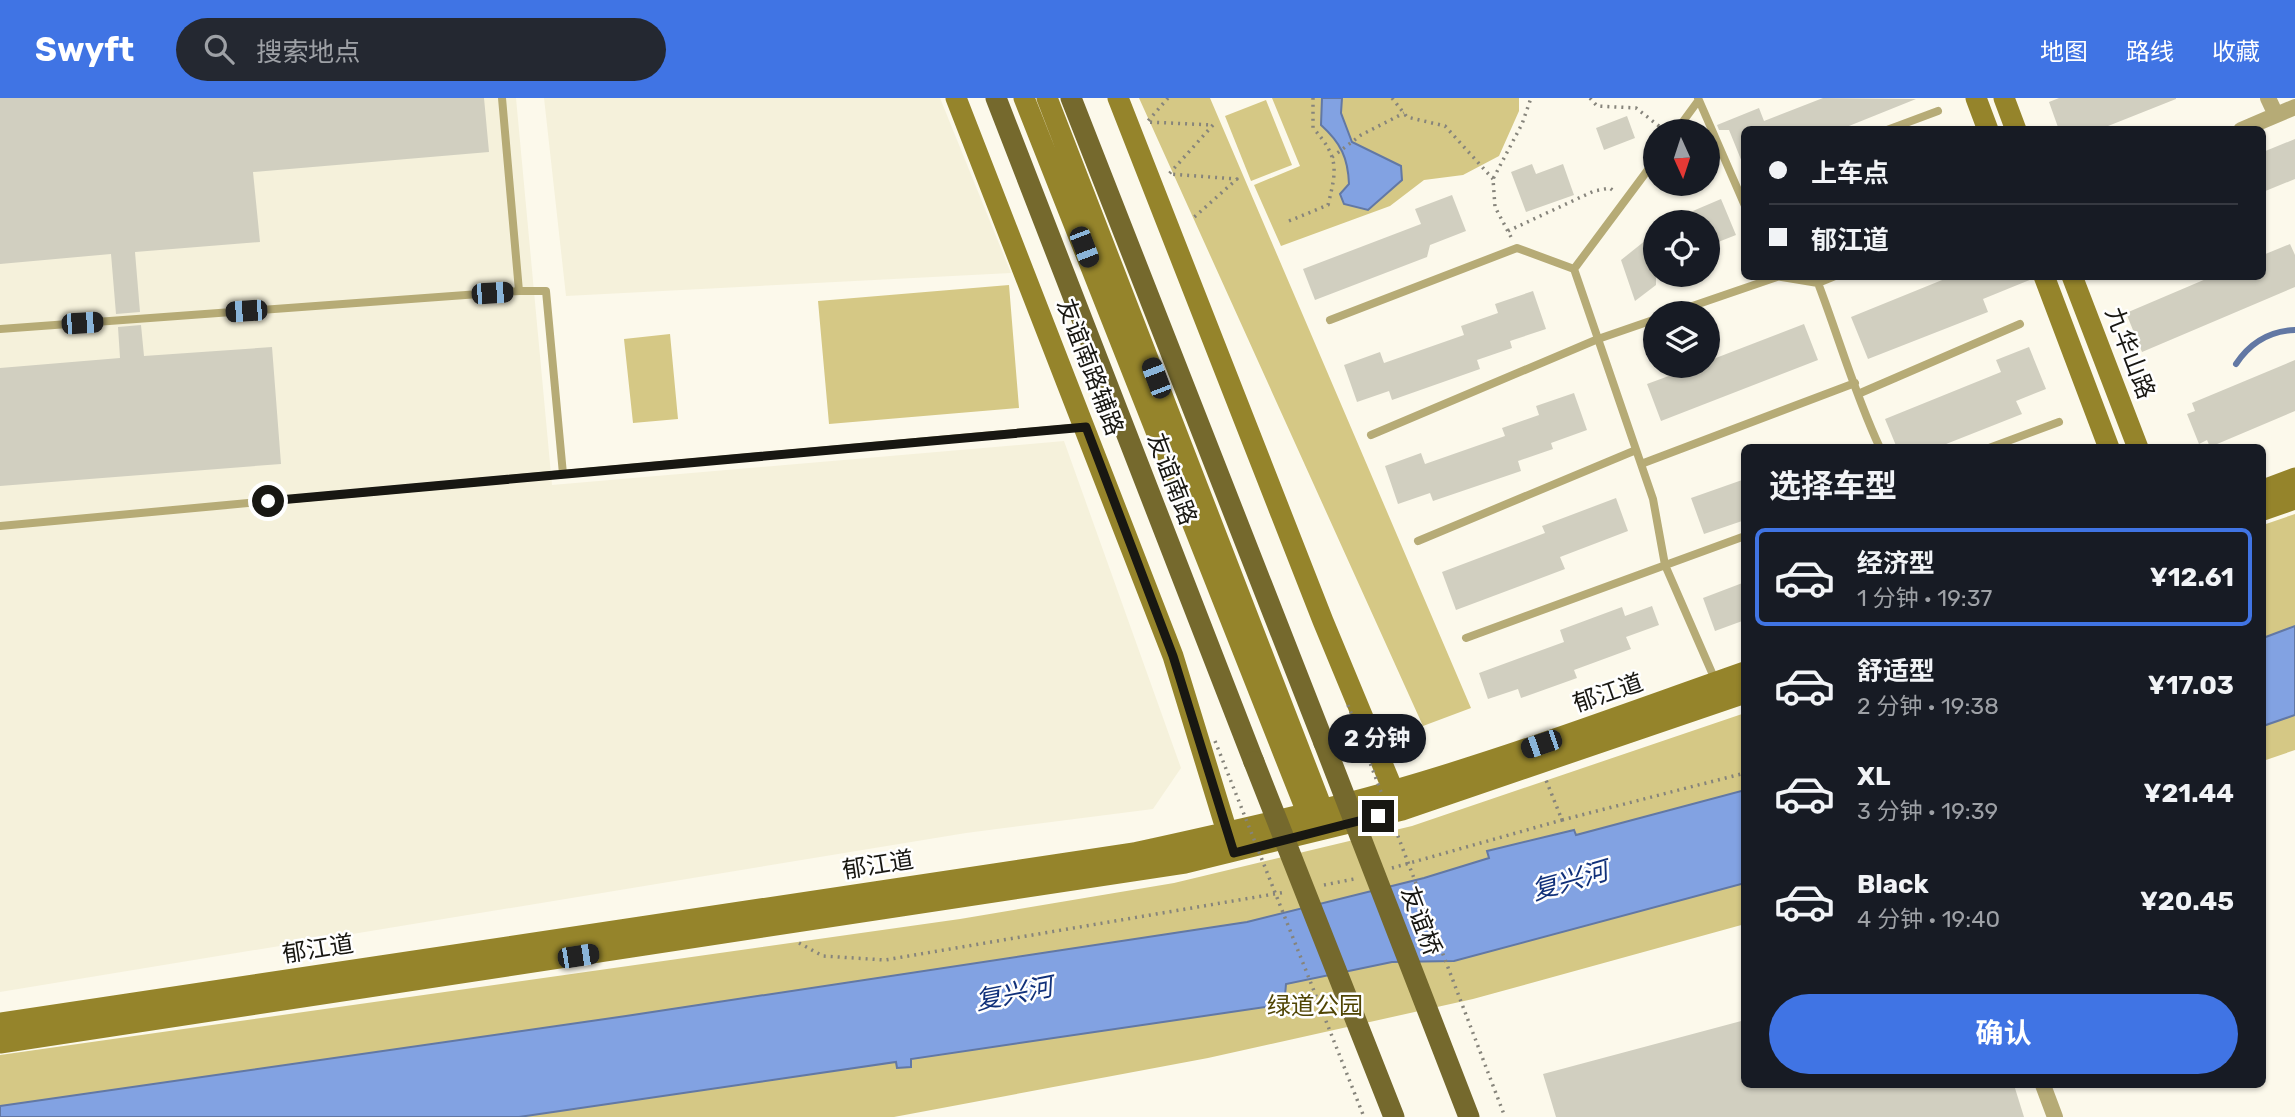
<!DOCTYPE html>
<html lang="zh">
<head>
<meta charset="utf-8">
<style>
  body { margin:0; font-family:Rubik,"Noto Sans SC",sans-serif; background:#242831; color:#f1f3f6; height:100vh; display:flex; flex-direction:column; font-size:26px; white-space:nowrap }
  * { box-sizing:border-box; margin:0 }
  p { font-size:23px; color:#9ea1a6 }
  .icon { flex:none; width:38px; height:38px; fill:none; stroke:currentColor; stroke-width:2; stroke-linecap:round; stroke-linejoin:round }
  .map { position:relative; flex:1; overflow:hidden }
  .sheet { position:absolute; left:1741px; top:346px; width:525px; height:644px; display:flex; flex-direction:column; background:#171b24; border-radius:10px; box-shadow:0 2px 5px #0004 }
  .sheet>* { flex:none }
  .top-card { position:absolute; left:1741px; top:28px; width:525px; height:154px; border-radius:10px; box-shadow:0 2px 5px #0004; display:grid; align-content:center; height:154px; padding:0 28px; background:#171b24 }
  .needle { width:46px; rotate:177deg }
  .buttons { position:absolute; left:1643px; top:21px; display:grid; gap:14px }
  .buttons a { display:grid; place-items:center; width:77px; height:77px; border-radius:50%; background:#171b24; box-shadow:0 2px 5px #0004; font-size:35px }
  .end { position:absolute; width:32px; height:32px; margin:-16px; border:9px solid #181712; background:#fff; box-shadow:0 0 0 4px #fff }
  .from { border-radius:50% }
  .bubble { position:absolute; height:49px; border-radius:24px; background:#171b24; box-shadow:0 2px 5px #0004; font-size:23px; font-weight:700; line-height:49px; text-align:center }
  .car { position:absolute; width:21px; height:42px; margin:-21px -10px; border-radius:9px; box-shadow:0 0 5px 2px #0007; background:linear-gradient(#222 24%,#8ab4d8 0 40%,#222 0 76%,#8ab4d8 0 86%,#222 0) }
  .top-card b { display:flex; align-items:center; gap:24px; height:66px; font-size:26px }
  .top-card b+b { border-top:2px solid #363941 }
  .top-card i { width:18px; height:18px; background:#f1f3f6 }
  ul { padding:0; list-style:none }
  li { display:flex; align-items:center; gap:21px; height:98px; margin:0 14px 10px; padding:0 14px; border:4px solid transparent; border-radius:10px }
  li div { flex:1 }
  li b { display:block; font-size:26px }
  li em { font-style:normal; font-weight:700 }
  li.on { border-color:#4074e4 }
  li>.icon { width:63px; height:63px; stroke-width:1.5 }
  h2 { padding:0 28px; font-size:32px; line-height:84px }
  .cta { display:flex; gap:14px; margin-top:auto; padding:14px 28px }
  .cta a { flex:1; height:80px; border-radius:42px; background:#4074e4; color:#fff; font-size:28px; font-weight:700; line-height:80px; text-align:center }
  header { display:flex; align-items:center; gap:42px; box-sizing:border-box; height:98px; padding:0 35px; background:#4074e4; color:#fff }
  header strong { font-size:33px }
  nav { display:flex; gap:38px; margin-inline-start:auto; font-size:24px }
  .search { width:490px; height:63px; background:#242831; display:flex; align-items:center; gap:18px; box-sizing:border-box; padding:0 24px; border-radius:38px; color:#9ea1a6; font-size:26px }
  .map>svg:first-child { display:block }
  .built { fill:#f5f1db }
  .green { fill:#d5c885 }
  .water { fill:#82a2e2; stroke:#6278a4; stroke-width:2 }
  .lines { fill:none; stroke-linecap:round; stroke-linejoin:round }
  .stream { stroke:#6278a4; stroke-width:6 }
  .building { fill:#d1cfc0 }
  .path { stroke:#86847b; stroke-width:3.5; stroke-dasharray:2 5; stroke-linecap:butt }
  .lane { stroke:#b6ab76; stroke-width:8 }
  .street { stroke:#b6ab76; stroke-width:16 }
  .secondary { stroke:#95842b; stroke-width:21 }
  .primary { stroke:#75692d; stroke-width:21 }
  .path-bridge { stroke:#86847b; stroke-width:3.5; stroke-dasharray:2 5; stroke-linecap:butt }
  .primary-bridge { stroke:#75692d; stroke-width:21 }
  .route { stroke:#181712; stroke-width:9 }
  .labels { text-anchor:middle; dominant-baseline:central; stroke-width:5; stroke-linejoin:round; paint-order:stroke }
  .street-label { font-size:24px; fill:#181712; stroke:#fff }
  .park-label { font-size:24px; fill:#504504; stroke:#fff }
  .water-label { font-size:26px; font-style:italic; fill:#11317a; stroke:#fff }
</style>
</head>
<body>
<header>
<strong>Swyft</strong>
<div class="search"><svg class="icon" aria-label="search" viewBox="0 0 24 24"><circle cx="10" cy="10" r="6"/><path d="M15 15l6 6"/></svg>搜索地点</div>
<nav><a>地图</a><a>路线</a><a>收藏</a></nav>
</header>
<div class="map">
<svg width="2295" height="1019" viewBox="0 0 2295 1019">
  <rect width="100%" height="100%" fill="#fcf9eb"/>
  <path class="built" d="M0 0H516L552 387 1064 343 1181 670 1153 711 966 735 0 894Z
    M544 0H940L1011 175 566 198Z"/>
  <path class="green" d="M1139 0H1210L1471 610 1423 628Z
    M1272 0H1519V13L1499 58 1463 77 1424 82 1390 108 1281 148 1254 87 1300 68Z
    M1266 2 1292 67 1251 83 1225 18Z
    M1009 187 1019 310 829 326 818 203Z
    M670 236 678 321 633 325 624 241Z
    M2295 416V528L2263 540V427Z
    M1745 615V692L1575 738 1574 732 1487 754 1489 760 1424 780 1247 824 626 918 0 1008V957L960 821 1174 785 1412 728Z
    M2295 617V652L2263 663V628Z
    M1745 785V826L1473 901 1208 960 894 1019H519L897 963 911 968V961L1279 907 1285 898 1286 886 1392 864 1454 863Z"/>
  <path class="water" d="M1322 0H1342L1341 15 1352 44 1401 68 1402 82 1368 112 1344 106 1340 96 1349 86C1348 60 1341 45 1321 27Z
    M2295 528V617L2263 628V540Z
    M1745 692V785L1454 863 1392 864 1286 886 1285 898 1279 907 911 961V969L897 970 896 964 519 1019H0V1008L626 918 1247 824 1424 780 1489 760 1487 753 1574 732 1576 737Z"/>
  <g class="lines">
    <path class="stream" d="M2236 266C2250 245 2269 233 2295 232"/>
  </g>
  <path class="building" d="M0 0H484L489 54 253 74 260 144 135 154 140 214 116 216 111 156 0 166Z
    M1823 0 1916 1 1839 32H1745L1744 69 1729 32H1719L1717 27 1759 10 1764 23Z
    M2059 0H2176V1L2098 32H2059L2049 4Z
    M1627 18 1635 40 1604 52 1596 30Z
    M2295 41V81L2263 94V54Z
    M1532 66 1536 76 1563 66 1574 97 1526 114 1511 74Z
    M1452 97 1466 133 1430 147 1427 159 1315 202 1303 171 1421 126 1415 111Z
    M1721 101 1736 137 1708 148V124H1667Z
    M1656 134V187L1635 203 1621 162Z
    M2290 146 2295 157V189L2142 254 2126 215 2213 178H2263V157Z
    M1952 178H2031L2032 181 1983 201 1988 214 1868 261 1851 219Z
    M1533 193 1546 231 1510 243 1512 250 1477 262 1480 271 1392 302 1389 293 1357 304 1344 267 1380 254 1384 265 1464 237 1461 228 1498 215 1495 206Z
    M1804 226 1818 262 1661 323 1647 286 1696 268H1708V263Z
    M141 227 144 258 272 249 281 366 0 388V270L120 260 118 229Z
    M2029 249 2046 291 2016 303 2022 316 1936 350H1897L1885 321 2001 274 1996 262Z
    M2295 262V313L2210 349 2207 342 2199 346 2187 316 2195 313 2192 305Z
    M1574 295 1587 332 1551 345 1553 351 1518 363 1521 373 1433 403 1430 395 1398 406 1385 368 1421 355 1425 366 1505 338 1502 330 1539 317 1536 308Z
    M1745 381V422L1704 436 1691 400Z
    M1616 400 1628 433 1560 459 1565 471 1456 512 1442 474 1545 435 1542 428Z
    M1745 484V522L1715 533 1703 500Z
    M1652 508 1659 527 1626 539 1631 551 1574 572 1577 580 1521 600 1518 591 1488 601 1479 575 1564 544 1560 532 1622 509 1625 518Z
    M1745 922V987H2014L2024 1019H1556L1543 976Z"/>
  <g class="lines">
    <path class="path" d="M1168 0 1147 24 1213 27 1169 76 1237 81 1191 122
      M1392 0 1407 19 1445 28 1493 81
      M1590 0 1597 8 1636 10 1664 32
      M1332 59 1361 37 1404 15
      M1289 123 1328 107C1337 71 1339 59 1313 30V0
      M1508 133 1594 93 1610 90 1615 94
      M1511 139 1495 109 1493 81 1522 26 1531 0
      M1562 722 1745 675
      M1392 770 1562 722 1546 682
      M1324 787 1354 781
      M799 845 823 858 885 862 1286 794"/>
    <path class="lane" d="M1698 0 1745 108
      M1887 32 1938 13
      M1676 33 1698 3
      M1656 61 1574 171 1653 401 1665 467 1716 584
      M1776 178 1818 185C1839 240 1855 297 1880 350
      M1818 185 1835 178
      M1672 215 1777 179
      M1330 222 1517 150 1574 171
      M0 231 519 193 502 0
      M1858 296 2020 226
      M1371 337 1598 241 1656 221
      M1989 350 2059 324
      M1641 366 1855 285
      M563 376 1083 329
      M0 428 563 376 546 193H519
      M1418 443 1636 352
      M1466 540 1745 438"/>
    <path class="street" d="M2268 0 2276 17
      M2241 32 2295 9
      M2043 987 2055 1019"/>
    <path class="secondary" d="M956 0 1173 558 1231 747
      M1024 0 1312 727
      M1047 0 1327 723
      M1118 0 1323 523 1398 704
      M1976 0 1988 32
      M2004 0 2016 32
      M2044 178 2109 350
      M2072 178 2138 350
      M2263 392 2295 380
      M2263 412 2295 401
      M0 925 1134 755C1220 736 1307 717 1392 693 1511 659 1628 615 1745 574
      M0 945 1185 765 1402 712 1745 595"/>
    <path class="primary" d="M996 0 1254 664
      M1071 0 1324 645"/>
    <path class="path-bridge" d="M1348 607 1505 1019
      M1215 643 1364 1019"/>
    <path class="primary-bridge" d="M1324 645 1469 1019
      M1254 664 1394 1019"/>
  </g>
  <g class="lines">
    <path class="route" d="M268 403 1086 329 1173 558 1234 755 1378 718"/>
  </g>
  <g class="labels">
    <g class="street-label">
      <text transform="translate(2130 255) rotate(69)">九华山路</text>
      <text transform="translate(1090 269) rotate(69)">友谊南路辅路</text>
      <text transform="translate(1172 381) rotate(69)">友谊南路</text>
      <text transform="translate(1608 595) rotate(-19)">郁江道</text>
      <text transform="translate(878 767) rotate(-9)">郁江道</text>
      <text transform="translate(1421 823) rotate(69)">友谊桥</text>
      <text transform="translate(318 851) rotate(-9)">郁江道</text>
    </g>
    <g class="park-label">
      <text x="1315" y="908">绿道公园</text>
    </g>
    <g class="water-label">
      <text transform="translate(1570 783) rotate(-16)">复兴河</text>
      <text transform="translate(1014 896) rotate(-11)">复兴河</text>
    </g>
  </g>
</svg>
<div class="buttons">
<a><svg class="needle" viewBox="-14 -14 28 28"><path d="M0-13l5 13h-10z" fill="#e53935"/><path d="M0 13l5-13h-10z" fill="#9ea1a6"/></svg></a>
<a><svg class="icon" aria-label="locate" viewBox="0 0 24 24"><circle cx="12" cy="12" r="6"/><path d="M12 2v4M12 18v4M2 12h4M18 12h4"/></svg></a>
<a><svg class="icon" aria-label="layers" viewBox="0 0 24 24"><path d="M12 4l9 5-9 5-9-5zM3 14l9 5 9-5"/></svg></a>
</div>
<i class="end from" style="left:268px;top:403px"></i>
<i class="end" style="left:1378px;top:718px"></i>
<div class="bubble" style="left:1328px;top:616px;width:98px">2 分钟</div>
<i class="car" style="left:1084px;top:149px;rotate:159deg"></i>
<i class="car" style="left:492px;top:195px;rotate:86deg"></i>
<i class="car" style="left:246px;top:213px;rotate:266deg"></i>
<i class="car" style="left:82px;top:225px;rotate:86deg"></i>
<i class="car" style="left:1156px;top:280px;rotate:339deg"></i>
<i class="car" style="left:1541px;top:646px;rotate:251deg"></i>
<i class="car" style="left:578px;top:858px;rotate:81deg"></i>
<div class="top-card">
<b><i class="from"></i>上车点</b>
<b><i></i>郁江道</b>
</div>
<section class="sheet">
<h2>选择车型</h2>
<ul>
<li class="on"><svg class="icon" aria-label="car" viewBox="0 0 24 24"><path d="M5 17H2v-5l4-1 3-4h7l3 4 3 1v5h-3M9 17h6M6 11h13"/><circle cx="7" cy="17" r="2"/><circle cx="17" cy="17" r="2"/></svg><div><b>经济型</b><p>1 分钟 · 19:37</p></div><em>¥12.61</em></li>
<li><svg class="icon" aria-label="car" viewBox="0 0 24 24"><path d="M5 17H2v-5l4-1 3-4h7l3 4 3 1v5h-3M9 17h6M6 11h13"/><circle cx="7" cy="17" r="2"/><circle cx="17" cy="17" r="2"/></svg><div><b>舒适型</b><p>2 分钟 · 19:38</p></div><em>¥17.03</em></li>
<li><svg class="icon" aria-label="car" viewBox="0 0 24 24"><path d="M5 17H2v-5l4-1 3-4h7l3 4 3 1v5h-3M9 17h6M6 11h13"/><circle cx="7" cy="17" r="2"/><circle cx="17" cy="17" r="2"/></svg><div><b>XL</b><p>3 分钟 · 19:39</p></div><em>¥21.44</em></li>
<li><svg class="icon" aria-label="car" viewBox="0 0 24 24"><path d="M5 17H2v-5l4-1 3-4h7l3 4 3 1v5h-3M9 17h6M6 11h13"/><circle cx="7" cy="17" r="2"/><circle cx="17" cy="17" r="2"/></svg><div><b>Black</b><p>4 分钟 · 19:40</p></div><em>¥20.45</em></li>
</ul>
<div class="cta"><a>确认</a></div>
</section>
</div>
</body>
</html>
